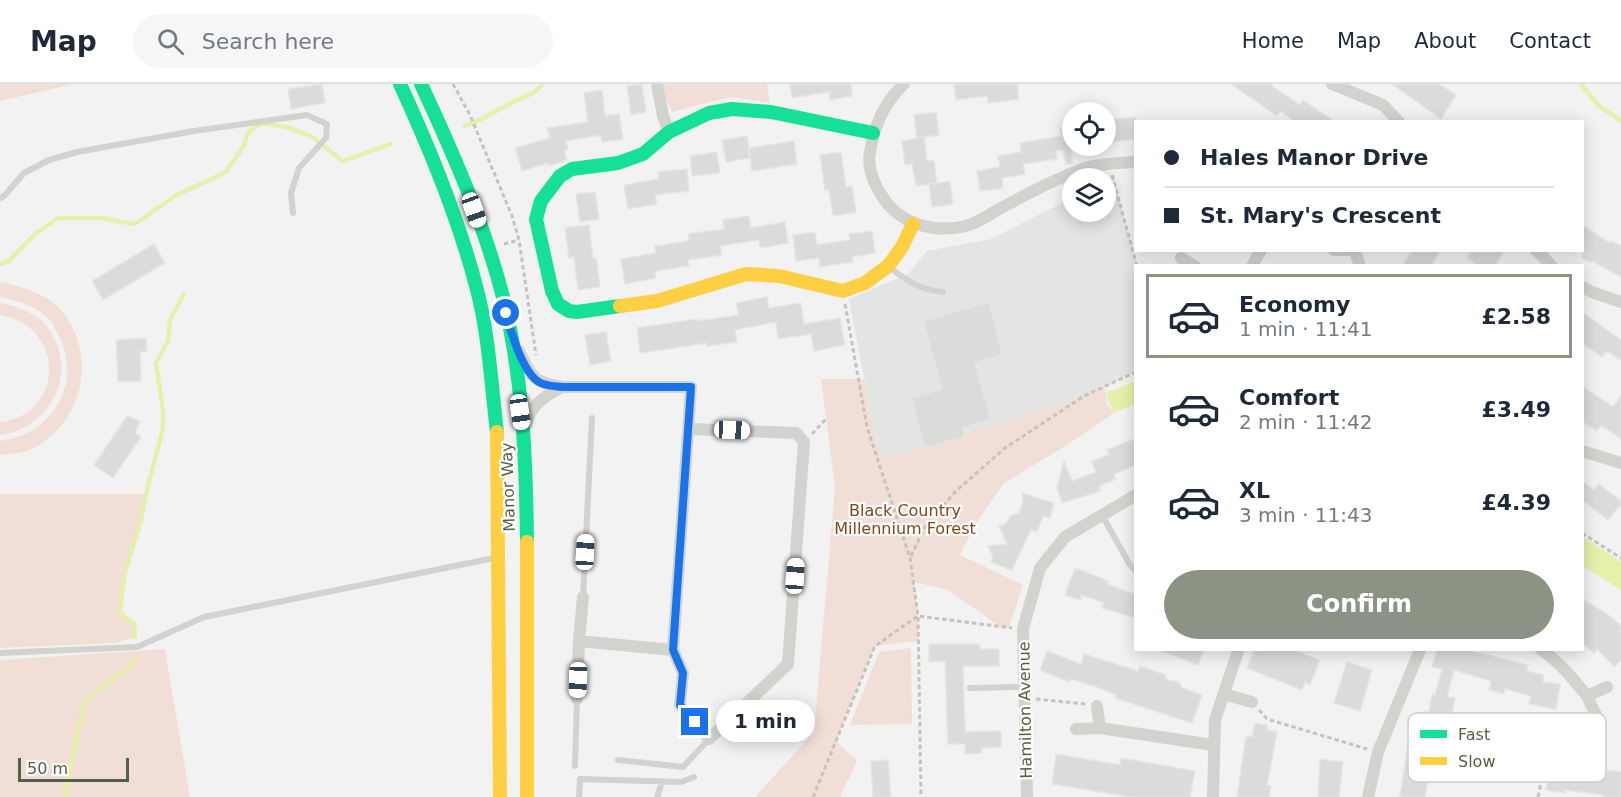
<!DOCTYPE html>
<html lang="en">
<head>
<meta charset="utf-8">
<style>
  body { margin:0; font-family:"DejaVu Sans",sans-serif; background:#f6f6f7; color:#1f2937; height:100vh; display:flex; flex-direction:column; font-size:22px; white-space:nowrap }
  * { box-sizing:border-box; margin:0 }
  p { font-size:20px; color:#747a83 }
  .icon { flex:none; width:33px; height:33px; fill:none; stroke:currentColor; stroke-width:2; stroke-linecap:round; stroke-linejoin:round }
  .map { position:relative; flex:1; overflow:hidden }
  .side { position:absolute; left:1134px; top:180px; width:450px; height:387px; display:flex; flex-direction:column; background:#fff; border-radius:0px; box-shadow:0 3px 15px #0003 }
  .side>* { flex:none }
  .guide { position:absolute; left:1134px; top:36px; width:450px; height:132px; border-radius:0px; box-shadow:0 3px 15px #0003; display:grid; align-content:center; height:132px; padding:0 30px; background:#fff }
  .buttons { position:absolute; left:1062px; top:18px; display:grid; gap:12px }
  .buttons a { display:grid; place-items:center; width:54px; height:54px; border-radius:50%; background:#fff; box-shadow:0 3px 15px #0003; font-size:30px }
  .scale { position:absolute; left:18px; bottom:15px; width:111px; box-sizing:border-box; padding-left:6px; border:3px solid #566048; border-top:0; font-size:16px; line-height:21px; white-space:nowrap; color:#566048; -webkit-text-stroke:4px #fff; paint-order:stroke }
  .end { position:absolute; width:27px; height:27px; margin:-14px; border:8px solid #1a73e8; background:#fff; box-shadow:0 0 0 3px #fff }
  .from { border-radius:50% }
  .bubble { position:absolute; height:42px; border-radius:21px; background:#fff; box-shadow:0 3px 15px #0003; font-size:20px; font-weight:800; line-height:42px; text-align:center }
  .car { position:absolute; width:18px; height:36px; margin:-18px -9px; border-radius:8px; box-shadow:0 0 4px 2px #0007; background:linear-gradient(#fff 24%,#345 0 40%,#fff 0 76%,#345 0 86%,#fff 0) }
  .guide b { display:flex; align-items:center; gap:21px; height:57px; font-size:22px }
  .guide b+b { border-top:2px solid #e0e1e3 }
  .guide i { width:15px; height:15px; background:#1f2937 }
  ul { padding:10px 0 0; list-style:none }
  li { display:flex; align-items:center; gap:18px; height:84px; margin:0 12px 9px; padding:0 18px; border:3px solid transparent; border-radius:0px }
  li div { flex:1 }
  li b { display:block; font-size:22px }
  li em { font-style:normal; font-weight:800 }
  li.selected { border-color:#8d9384 }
  li>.icon { width:54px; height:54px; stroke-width:1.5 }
  .action { display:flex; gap:12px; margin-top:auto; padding:12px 30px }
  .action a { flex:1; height:69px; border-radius:36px; background:#8d9384; color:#fff; font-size:24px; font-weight:800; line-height:69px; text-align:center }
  header { display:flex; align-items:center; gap:36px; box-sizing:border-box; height:84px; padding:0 30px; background:#fff; border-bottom:2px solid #e0e1e3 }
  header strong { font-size:28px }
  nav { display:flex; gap:33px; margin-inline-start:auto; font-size:21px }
  .search { width:420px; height:54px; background:#f6f6f7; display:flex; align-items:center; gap:15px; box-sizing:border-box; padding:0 21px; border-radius:33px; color:#747a83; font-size:22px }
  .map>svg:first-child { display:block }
  .education { fill:#e3e4e4 }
  .green { fill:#f1dfd7 }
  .water { fill:#e7f0ab }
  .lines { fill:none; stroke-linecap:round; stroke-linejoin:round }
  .stream { stroke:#e7f0ab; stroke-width:4.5 }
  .building { fill:#dadcda; stroke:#e4e5e4; stroke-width:1.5 }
  .path { stroke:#c8c2bc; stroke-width:3; stroke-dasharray:4.5 3; stroke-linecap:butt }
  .lane { stroke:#d1d3ce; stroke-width:6 }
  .street { stroke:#d1d3ce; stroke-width:12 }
  .fast { stroke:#16e098; stroke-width:14 }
  .slow { stroke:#ffcf43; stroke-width:14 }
  .route { stroke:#1a73e8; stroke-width:8 }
  .labels { text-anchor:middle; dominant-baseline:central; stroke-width:4.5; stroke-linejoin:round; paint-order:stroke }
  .street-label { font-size:16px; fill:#566048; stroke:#fff }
  .park-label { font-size:16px; fill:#854515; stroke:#fff }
  .key { fill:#fff; stroke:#cccfc8; stroke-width:1.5 }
  .key-label { font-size:16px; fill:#566048 }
</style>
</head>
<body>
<header>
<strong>Map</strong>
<div class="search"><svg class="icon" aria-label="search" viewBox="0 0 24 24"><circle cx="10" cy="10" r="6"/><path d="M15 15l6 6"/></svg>Search here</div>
<nav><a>Home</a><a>Map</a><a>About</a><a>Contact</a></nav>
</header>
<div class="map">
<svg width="1621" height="713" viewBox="0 0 1621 713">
  <rect width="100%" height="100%" fill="#f2f2f3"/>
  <path class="education" d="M1113 94 1137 181 1136 182 1135 288 1084 312 911 457 875 352 849 215 908 190 927 167 991 155 1072 114V128H1106V98Z"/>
  <path class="green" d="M0 0H74L0 17Z
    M663 0H767L770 19 730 13 672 28 666 15Z
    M0 198C21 202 48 210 62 227 97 270 84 336 36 363 25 369 12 370 0 371V357C52 351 83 300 59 252 56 247 54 240 50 236 38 223 17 216 0 213Z
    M0 219C15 222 34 228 45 240 49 244 52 251 55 256 75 298 45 346 0 351V338C63 332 68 243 0 231Z
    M821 295H864L875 351 884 375 1084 312 1104 302 1107 320 1114 329 1067 361 1004 399 975 441 960 471 1023 501 1009 544 999 542 948 506 914 498 918 532V557L875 562 836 657 857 677 840 713H755L814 648 835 403Z
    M0 410H146L141 436 125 488 120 526 123 532 134 539 135 553 116 559 0 564Z
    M911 564 912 640 850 641 879 568Z
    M165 565 190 713H0V576Z"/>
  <path class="water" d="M1135 297V320L1114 329 1105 309Z
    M1583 453 1621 478V506L1583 482Z"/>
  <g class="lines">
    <path class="stream" d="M1581 0 1598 21 1621 37
      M465 42C482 36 494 28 509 20 522 13 533 12 543 0
      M0 180 9 177 35 150 58 134H100L135 140 175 112 226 88 243 63 249 47 263 39 286 43 311 52 343 77 391 60
      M135 553 134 539 123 532 120 526 125 488 141 436 146 410 163 344V327L156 279 168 257 170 236 184 210
      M64 713 84 621 88 614 129 583 136 575"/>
  </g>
  <path class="building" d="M322 0 325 19 291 25 288 5Z
    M642 0 646 28 631 31 627 2Z
    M790 0H851L852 12 830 16V8L792 14Z
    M954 0H1017L1019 15 988 19 987 12 956 16Z
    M1231 0H1269L1300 21 1303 16 1335 38H1296L1280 27 1277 32Z
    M1392 0H1439L1456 11 1441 35Z
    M602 6 605 32 619 30 623 55 602 58 601 51 566 57 568 66 564 67 567 76 549 82 548 79 522 87 515 64 550 54 547 44 588 38 584 9Z
    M936 28 939 51 917 54 914 31Z
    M1136 33V55L1106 59V36Z
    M1072 42V80H1066L1063 66 1056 67 1057 75 1023 80 1025 90 1002 94 1003 104 980 107 977 87 1000 83 998 72 1021 68 1020 59 1061 52 1060 44Z
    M747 52 750 74 726 78 722 56Z
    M924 53 927 77 934 76 937 99 916 102 912 80 905 81 902 57Z
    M794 57 797 80 752 87 749 64Z
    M717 68 720 89 692 92 690 72Z
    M841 68 846 103 852 102 856 128 833 132 829 106H825L820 71Z
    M687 85 689 107 655 111 657 120 628 125 624 101 659 95 658 88Z
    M950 97 953 120 932 123 929 100Z
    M595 108 599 135 580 138 576 110Z
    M749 132 751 144 785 138 788 159 760 164 759 156 720 162 722 171 688 176 689 182 655 187 656 194 625 200 621 175 656 169 655 162 689 157 688 150 724 145 723 136Z
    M589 141 593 174H596L600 203 578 206 574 173 569 174 565 144Z
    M1582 141 1610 159 1611 157 1621 162V193L1592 177 1591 179 1582 174Z
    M872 147 875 169 852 173 853 178 820 183 819 174 796 177 793 151 815 148 817 161 850 156 849 150Z
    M154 160 165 179 103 216 92 197Z
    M1412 166H1441L1431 182H1402Z
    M1472 166H1505L1495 182H1479L1467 174Z
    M767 213 769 224 801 219 804 240 840 234 845 261 814 267 811 250 778 255 776 238 735 246 737 258 707 262V259L640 269 637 244 697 235V237L739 231 736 219Z
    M989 218 1003 271 975 279 991 336 963 344 965 353 925 364 911 314 942 305 923 237Z
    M1582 228 1621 256V276L1607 267 1602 273 1582 259Z
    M606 248 611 277 590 281 585 251Z
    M146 254 147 267 140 268 141 297 118 298 116 256Z
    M1582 302 1613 323 1621 311V355L1601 341 1597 347 1582 337Z
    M127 332 140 337 135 349 141 353 113 394 94 381Z
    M1136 354V381L1114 390 1116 395 1099 402 1101 407 1062 419 1057 404 1064 377 1072 397 1096 388 1092 377 1109 371 1107 366Z
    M1582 397 1594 406 1599 400 1621 417V420L1608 436 1582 416Z
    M1022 409 1054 419 1050 434 1043 432 1037 448 1031 446 1012 486 991 478 993 473 988 462 1007 460 999 442 1006 440 1010 432 1019 429 1023 418Z
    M1075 484 1109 497 1107 500 1136 511V534L1102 524 1104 519 1082 511 1080 516 1065 511Z
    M1582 515 1606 529 1621 542V576L1614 583 1597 565 1594 569 1582 559Z
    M929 560H980V565H999V582H963L965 648 1001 647V663L981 664 982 669 965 670V660H948L945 577 929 578Z
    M1159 566H1204L1198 581Z
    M1254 566H1292L1320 576 1310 601 1305 599 1302 606 1247 584Z
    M1437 566H1467L1528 581 1527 587 1544 591 1543 598 1560 600 1556 625 1529 620 1531 612 1505 605 1504 610 1489 606 1491 597 1454 586 1447 613 1455 614 1452 631H1448L1445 647 1441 646 1438 664 1434 663 1425 713H1400L1408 659H1413L1416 642 1422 643 1425 627 1429 628 1432 610 1435 611 1442 585 1432 583Z
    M1047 567 1081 580 1084 570 1138 587 1140 582 1166 591 1165 595 1179 598 1182 604 1202 611 1192 639 1115 614 1117 611 1094 602 1071 595 1069 598 1040 586Z
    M1347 578 1372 586 1360 627 1334 619Z
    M1255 639 1267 641V646L1277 648 1267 701 1271 702 1269 713H1237L1246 652 1252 653Z
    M1056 670 1120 681 1121 674 1195 687 1190 713H1130L1052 700Z
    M1320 675 1343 678 1339 713H1318Z
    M888 676 891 713H873L871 677Z
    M1572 683 1621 688V713H1603L1604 711 1565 706V709L1546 706 1548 692 1554 693 1555 686 1571 688Z"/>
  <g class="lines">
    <path class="path" d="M453 0 470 31 512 132 519 156 536 271
      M1112 91 1137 182
      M504 160 519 156
      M845 220 867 343 910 474 918 532 921 713
      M812 350 826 335
      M1582 449 1621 474
      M911 472 925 443 956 407 1005 364 1084 312 1136 288
      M1036 615 1086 620
      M1259 626 1267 635 1367 665
      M813 713 875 562 918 532 1012 544
      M1538 713 1548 665 1585 639"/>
    <path class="lane" d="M0 114 4 112 24 89 49 76 77 68 194 47 307 31 327 40 326 54 299 84 291 109 293 129
      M890 184C909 198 918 205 943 208
      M1102 431 1130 481 1136 487
      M583 513 592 334
      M0 569 137 563 204 533 494 474
      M970 604 1024 603
      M618 676 683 683 709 655
      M575 682 577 615
      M579 713 580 695 681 698 694 693
      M657 713 662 698"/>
    <path class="street" d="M657 0 663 32 669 48
      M904 0C885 18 874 42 870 68 867 84 875 102 884 115 903 142 936 149 966 142 978 139 991 129 1003 123 1027 110 1051 97 1077 87 1095 80 1116 79 1136 78
      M1332 0 1383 21 1399 38
      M1334 166H1357
      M1536 166 1552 182
      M1355 167 1360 182
      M1181 174 1195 182
      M1252 182 1261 166
      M1582 203 1592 208 1621 218
      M519 267C531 292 533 299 562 303H691L673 566 579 557 583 513
      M526 339C532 320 545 312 562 303
      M1582 367 1621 379
      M673 566 683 589 680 621 709 655 788 580 804 358 796 349 689 345
      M1541 566C1560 578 1573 595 1587 612
      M1223 610 1252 618
      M577 615 579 557
      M1097 622 1100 644
      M1596 631 1587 612 1607 603
      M1076 645 1100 644 1213 661
      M1027 713 1023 545 1040 484 1065 453 1136 411
      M1213 713 1215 636 1238 567
      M1368 713 1378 668 1420 566"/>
    <path class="fast" d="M400 0C430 65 458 133 476 202 489 249 491 300 497 348
      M421 0C453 69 484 139 503 213 523 292 526 376 527 458
      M620 222 577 228 569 227 558 220 552 207 536 135 541 117 560 92 572 85 618 79 643 70 669 48 709 29 732 25 771 28 873 49"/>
    <path class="slow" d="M620 222 657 217 746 190 779 192 843 207 865 199 888 182 902 163 913 140
      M497 348 500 713
      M527 458V713"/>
  </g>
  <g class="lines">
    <path class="route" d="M506 229C510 246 523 289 539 298 545 302 554 302 562 303H691L673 566 683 589 680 621 695 638"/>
  </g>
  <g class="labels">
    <g class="street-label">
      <text transform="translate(508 403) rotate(-92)">Manor Way</text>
      <text transform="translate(1025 626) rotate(-91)">Hamilton Avenue</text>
    </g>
    <g class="park-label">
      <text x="905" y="426">Black Country<tspan x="905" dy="18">Millennium Forest</tspan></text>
    </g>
  </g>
  <rect x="1408" y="629" width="198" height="69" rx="9" class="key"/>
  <rect x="1420" y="646" width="27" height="8" fill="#16e098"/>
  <rect x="1420" y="673" width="27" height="8" fill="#ffcf43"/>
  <g class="key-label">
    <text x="1458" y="656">Fast</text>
    <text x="1458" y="683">Slow</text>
  </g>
</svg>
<div class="buttons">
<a><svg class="icon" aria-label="locate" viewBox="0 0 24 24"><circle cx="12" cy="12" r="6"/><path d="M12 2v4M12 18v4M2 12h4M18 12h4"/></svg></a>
<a><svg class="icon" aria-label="layers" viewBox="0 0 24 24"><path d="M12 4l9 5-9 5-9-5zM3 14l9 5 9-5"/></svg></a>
</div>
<div class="scale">50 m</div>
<i class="end from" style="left:506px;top:229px"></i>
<i class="end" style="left:695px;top:638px"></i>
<div class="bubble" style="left:716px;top:616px;width:99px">1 min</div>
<i class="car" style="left:474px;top:126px;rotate:160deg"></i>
<i class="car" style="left:520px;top:328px;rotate:172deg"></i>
<i class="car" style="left:732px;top:346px;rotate:92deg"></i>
<i class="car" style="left:585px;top:468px;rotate:3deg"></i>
<i class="car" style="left:795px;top:492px;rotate:4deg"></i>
<i class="car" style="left:578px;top:596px;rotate:182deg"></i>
<div class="guide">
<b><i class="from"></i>Hales Manor Drive</b>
<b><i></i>St. Mary's Crescent</b>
</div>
<section class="side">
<ul>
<li class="selected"><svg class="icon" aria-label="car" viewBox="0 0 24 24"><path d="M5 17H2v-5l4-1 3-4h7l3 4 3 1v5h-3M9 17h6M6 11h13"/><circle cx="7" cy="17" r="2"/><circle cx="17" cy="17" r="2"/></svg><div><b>Economy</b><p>1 min · 11:41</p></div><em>£2.58</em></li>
<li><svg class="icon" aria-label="car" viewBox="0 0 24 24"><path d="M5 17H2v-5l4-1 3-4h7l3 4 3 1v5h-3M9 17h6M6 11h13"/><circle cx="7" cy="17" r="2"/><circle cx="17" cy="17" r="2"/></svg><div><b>Comfort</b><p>2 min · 11:42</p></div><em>£3.49</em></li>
<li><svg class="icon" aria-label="car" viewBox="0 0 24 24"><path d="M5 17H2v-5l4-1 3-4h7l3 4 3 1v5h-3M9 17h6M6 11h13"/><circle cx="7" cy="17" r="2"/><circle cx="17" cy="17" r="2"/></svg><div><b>XL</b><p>3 min · 11:43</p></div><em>£4.39</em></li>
</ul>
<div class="action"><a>Confirm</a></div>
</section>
</div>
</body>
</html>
